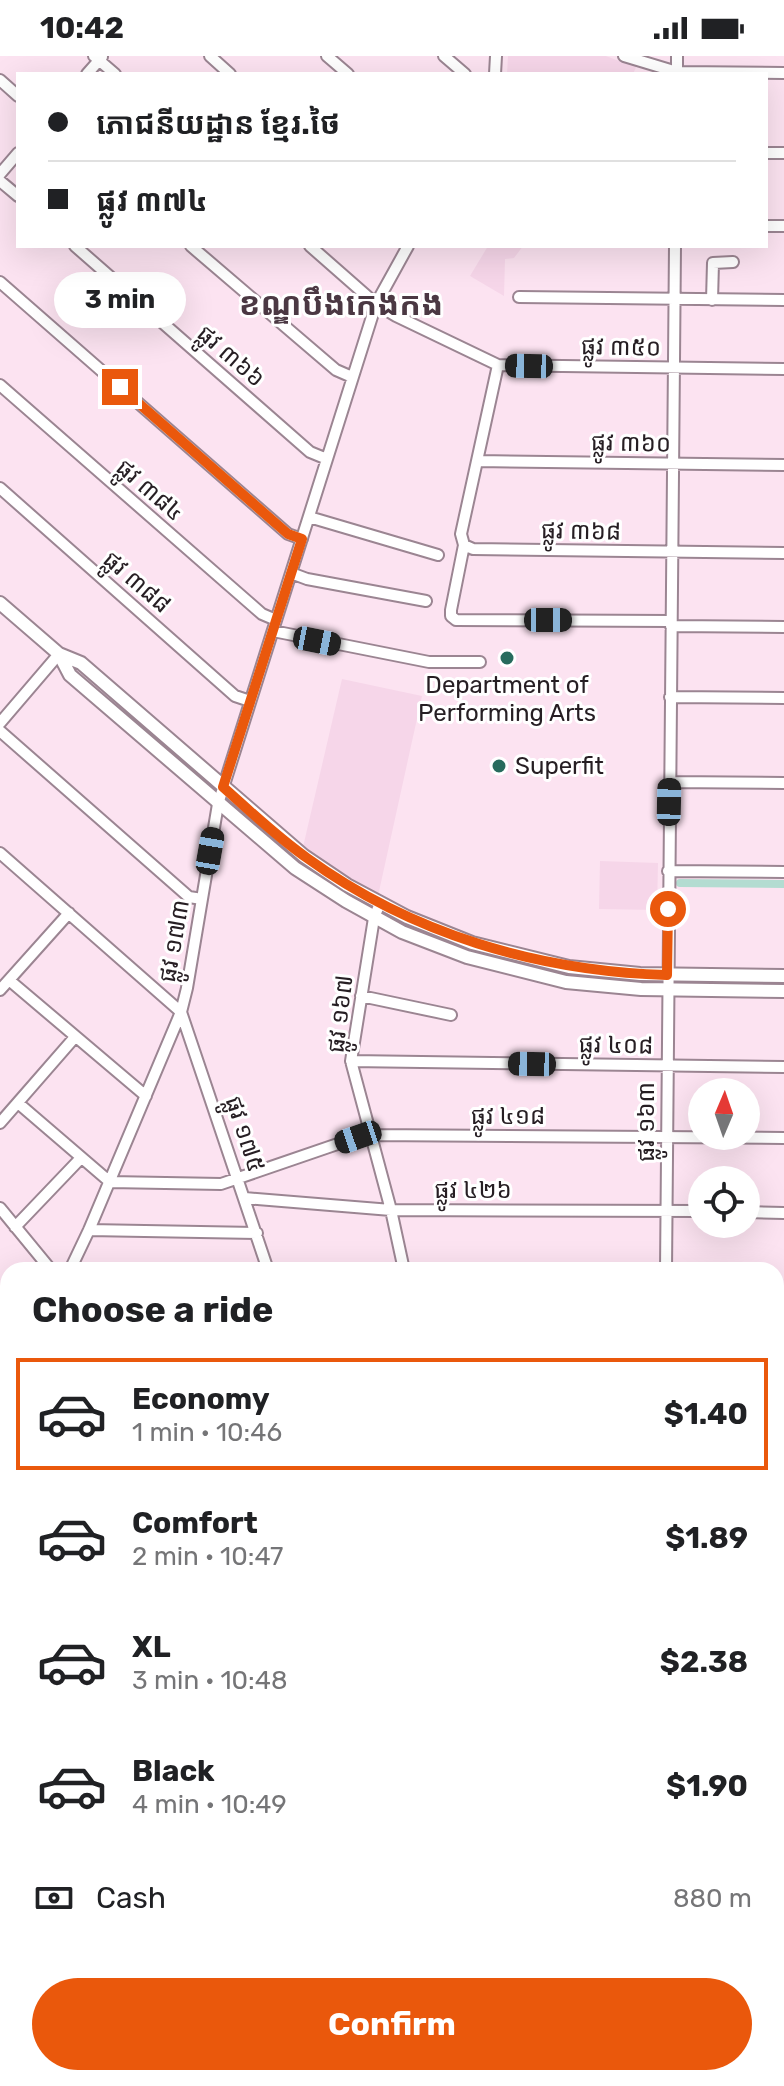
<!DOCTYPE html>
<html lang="en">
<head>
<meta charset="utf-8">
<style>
  body { margin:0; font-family:Rubik,"Noto Sans Khmer",sans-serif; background:#f6f6f6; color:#202124; height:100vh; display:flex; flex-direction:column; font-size:30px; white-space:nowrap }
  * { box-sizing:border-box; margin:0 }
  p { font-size:26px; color:#757577 }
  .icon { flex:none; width:44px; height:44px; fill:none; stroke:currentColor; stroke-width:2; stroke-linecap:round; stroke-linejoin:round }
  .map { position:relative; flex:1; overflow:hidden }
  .sheet { position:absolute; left:0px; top:1206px; width:784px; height:824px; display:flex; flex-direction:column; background:#fff; border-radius:24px 24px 0 0; box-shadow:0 8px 32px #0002 }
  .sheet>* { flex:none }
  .banner { position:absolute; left:16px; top:16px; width:752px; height:176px; border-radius:0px; box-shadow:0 8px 32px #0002; display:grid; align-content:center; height:176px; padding:0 32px; background:#fff }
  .needle { width:52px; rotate:2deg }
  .buttons { position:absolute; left:688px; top:1022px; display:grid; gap:16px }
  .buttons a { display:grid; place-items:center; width:72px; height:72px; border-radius:50%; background:#fff; box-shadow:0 8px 32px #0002; font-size:40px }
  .end { position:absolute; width:36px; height:36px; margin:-18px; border:10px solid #ea580c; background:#fff; box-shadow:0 0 0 4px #fff }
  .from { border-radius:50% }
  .bubble { position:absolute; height:56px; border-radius:28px; background:#fff; box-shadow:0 8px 32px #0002; font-size:26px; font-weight:700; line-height:56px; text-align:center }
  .car { position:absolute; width:24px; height:48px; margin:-24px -12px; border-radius:10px; box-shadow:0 0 6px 2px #0007; background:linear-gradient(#222 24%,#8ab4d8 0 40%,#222 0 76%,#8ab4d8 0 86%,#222 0) }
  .banner b { display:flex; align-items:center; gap:28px; height:76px; font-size:30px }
  .banner b+b { border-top:2px solid #e0e0e0 }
  .banner i { width:20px; height:20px; background:#202124 }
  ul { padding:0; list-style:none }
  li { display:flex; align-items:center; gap:24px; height:112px; margin:0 16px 12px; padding:0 16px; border:4px solid transparent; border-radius:0px }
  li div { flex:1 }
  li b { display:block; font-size:30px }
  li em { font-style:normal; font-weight:700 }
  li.selected { border-color:#ea580c }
  li>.icon { width:72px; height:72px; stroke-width:1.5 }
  h2 { padding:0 32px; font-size:36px; line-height:96px }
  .pay { display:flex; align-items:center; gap:20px; height:88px; padding:0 32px; font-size:30px }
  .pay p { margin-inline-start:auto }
  .cta { display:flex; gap:16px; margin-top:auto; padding:16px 32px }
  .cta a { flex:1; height:92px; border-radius:48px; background:#ea580c; color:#fff; font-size:32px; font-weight:700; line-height:92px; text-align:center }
  .status { display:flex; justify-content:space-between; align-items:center; height:56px; padding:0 40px; background:#fff; direction:ltr }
  .status svg { height:22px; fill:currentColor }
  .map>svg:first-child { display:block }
  .built { fill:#f6d6e9 }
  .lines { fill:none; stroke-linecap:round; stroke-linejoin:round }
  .canal { stroke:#b3dcd1; stroke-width:8 }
  .minor-casing { stroke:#9b8592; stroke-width:14 }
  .major-casing { stroke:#9b8592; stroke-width:16 }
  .minor { stroke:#fff; stroke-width:10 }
  .major { stroke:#fff; stroke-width:12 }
  .route { stroke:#ea580c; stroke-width:10 }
  .poi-dot { fill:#276b5d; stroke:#fff; stroke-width:3 }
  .labels { text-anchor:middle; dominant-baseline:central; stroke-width:6; stroke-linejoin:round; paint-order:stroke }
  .street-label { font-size:24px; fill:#261e23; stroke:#fff }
  .poi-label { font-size:24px; fill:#261e23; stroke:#fff }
  .district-label { font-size:32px; font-weight:bold; fill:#4b3843; stroke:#fff }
</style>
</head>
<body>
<div class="status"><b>10:42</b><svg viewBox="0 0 49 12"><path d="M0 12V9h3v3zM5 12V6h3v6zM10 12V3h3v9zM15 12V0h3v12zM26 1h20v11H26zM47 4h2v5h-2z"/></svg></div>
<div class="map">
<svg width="784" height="2030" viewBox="0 0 784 2030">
  <rect width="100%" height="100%" fill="#fce3f1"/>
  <path class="built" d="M508 0H606L619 5 621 2 637 9 633 18H507Z
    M488 190H523L514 202 505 203 504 240 470 220Z
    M342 623 422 640 378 840 303 791Z
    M600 805 658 807 657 854 599 853Z
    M776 1302H784V1465H776Z"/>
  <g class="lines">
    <path class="canal" d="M680 827 784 828"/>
    <defs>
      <path id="minor" d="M94 0 115 18
        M210 0 230 18
        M327 0 348 18
        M444 0 465 18
        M624 0 677 16 784 17
        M87 18 102 1
        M495 18 496 0
        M677 18V0
        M0 24 18 40
        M766 97H784
        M0 118 18 97
        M0 125 18 140
        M766 170H784
        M75 190 310 396 327 403
        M191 190 336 314 352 321
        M310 190 376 248 396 260 498 309 784 313
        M0 226 288 478 302 483
        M519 241 784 244
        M712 244 713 207 733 206
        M498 309 461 478 464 489 473 493 784 497
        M0 329 262 558 276 564
        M478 405 784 409
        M0 432 235 640 250 645
        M309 461 438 499
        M464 489 451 554V560L456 564 671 565
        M291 517 307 523 426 545
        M671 570 784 571
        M273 575 429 606H480
        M670 641 784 642
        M0 667 59 598
        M0 675 189 841 202 843
        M669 726 784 727
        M0 797 181 956 268 1214
        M668 815 784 816
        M380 847 374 862 351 1005 391 1154 404 1214
        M9 924 146 1040
        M0 934 69 857
        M361 940 451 959
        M351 1005 784 1011
        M18 1047 110 1126 221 1128 358 1081 371 1079 784 1082
        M0 1067 75 981
        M245 1142 391 1154 702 1155
        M0 1152 51 1214
        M746 1156 784 1157
        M15 1171 80 1103
        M89 1174 257 1177
        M70 1214 89 1174 181 956 187 932 218 748 376 248 408 190
        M666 1214 675 190
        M776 1237H784
        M0 1258 8 1255
        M776 1457H784
        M776 1528H784
        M776 1601H784
        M776 1673H784
        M776 1746H784
        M0 1792 8 1793
        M776 1819H784
        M776 1889H784
        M0 1898H8
        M776 1962H784
        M0 1979H8
        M445 2022 449 2030
        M39 2030V2022
        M150 2030 151 2022
        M199 2030V2022
        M658 2030V2022"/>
      <path id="major" d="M0 547 59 598 81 607 304 800 347 829 407 861 472 887 569 911 640 918 784 920
        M59 598 70 619 295 812 346 845 402 876 467 901 566 926 641 933 784 935
        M0 1333 8 1349
        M0 1367 8 1384
        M314 2022 318 2030
        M331 2022 335 2030"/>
    </defs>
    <use href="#minor" class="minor-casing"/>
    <use href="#major" class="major-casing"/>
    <use href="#minor" class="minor"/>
    <use href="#major" class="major"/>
  </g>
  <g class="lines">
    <path class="route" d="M120 331 288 478 302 483 223 731C250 755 277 781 307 802 412 878 537 915 667 919L668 853"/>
  </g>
  <g class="poi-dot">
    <circle cx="507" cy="602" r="8"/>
    <circle cx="499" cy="710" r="8"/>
  </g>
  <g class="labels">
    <g class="street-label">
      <text transform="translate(621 291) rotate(1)">ផ្លូវ ៣៥០</text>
      <text transform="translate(231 300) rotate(41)">ផ្លូវ ៣៦៦</text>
      <text transform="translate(631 387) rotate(1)">ផ្លូវ ៣៦០</text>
      <text transform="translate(150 434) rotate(41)">ផ្លូវ ៣៨៤</text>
      <text transform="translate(581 475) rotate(1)">ផ្លូវ ៣៦៨</text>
      <text transform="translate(137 526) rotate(41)">ផ្លូវ ៣៨៨</text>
      <text transform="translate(174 885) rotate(-80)">ផ្លូវ ១៧៣</text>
      <text transform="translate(340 958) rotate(-83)">ផ្លូវ ១៦៧</text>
      <text transform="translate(616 989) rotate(1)">ផ្លូវ ៤០៨</text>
      <text x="508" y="1060">ផ្លូវ ៤១៨</text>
      <text transform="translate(646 1066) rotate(-90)">ផ្លូវ ១៦៣</text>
      <text transform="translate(245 1078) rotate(72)">ផ្លូវ ១៧៥</text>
      <text x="473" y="1134">ផ្លូវ ៤២៦</text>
    </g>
    <g class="poi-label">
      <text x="507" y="629">Department of<tspan x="507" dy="28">Performing Arts</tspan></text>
      <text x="515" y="710" text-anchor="start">Superfit</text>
    </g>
    <g class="district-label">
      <text x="341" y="248">ខណ្ឌបឹងកេងកង</text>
    </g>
  </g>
</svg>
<div class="buttons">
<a><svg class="needle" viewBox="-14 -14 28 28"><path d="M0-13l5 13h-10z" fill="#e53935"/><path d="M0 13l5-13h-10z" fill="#757577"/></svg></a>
<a><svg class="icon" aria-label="locate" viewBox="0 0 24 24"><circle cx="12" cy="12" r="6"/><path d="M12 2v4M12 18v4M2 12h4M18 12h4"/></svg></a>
</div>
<i class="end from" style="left:668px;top:853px"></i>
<i class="end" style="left:120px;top:331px"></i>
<div class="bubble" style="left:54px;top:216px;width:132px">3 min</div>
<i class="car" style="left:529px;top:310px;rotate:271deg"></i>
<i class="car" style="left:548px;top:564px;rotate:90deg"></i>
<i class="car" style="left:317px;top:585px;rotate:101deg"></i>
<i class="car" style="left:669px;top:746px;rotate:1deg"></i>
<i class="car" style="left:210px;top:795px;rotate:10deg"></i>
<i class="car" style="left:532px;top:1008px;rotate:271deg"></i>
<i class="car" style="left:358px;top:1081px;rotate:251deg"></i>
<div class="banner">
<b><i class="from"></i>ភោជនីយដ្ឋាន ខ្មែរ.ថៃ</b>
<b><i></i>ផ្លូវ ៣៧៤</b>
</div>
<section class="sheet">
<h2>Choose a ride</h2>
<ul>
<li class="selected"><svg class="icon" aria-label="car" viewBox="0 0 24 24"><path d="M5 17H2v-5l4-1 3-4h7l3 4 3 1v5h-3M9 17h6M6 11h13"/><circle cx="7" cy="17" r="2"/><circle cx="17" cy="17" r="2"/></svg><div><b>Economy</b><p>1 min · 10:46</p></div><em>$1.40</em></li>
<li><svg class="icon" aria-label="car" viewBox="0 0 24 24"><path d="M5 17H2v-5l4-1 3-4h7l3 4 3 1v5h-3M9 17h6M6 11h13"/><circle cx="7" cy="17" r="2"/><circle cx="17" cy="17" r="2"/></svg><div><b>Comfort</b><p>2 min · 10:47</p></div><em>$1.89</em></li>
<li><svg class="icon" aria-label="car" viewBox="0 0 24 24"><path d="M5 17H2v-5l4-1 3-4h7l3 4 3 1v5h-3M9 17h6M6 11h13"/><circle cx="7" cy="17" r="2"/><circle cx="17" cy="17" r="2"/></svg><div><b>XL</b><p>3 min · 10:48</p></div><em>$2.38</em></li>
<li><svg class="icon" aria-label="car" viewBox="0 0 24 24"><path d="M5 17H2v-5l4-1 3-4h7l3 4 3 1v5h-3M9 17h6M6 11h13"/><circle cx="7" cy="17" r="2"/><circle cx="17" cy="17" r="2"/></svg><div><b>Black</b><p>4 min · 10:49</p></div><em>$1.90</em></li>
</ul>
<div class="pay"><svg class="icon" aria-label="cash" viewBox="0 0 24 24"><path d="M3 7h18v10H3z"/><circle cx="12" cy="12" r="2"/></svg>Cash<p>880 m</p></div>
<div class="cta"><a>Confirm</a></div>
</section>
</div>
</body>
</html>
